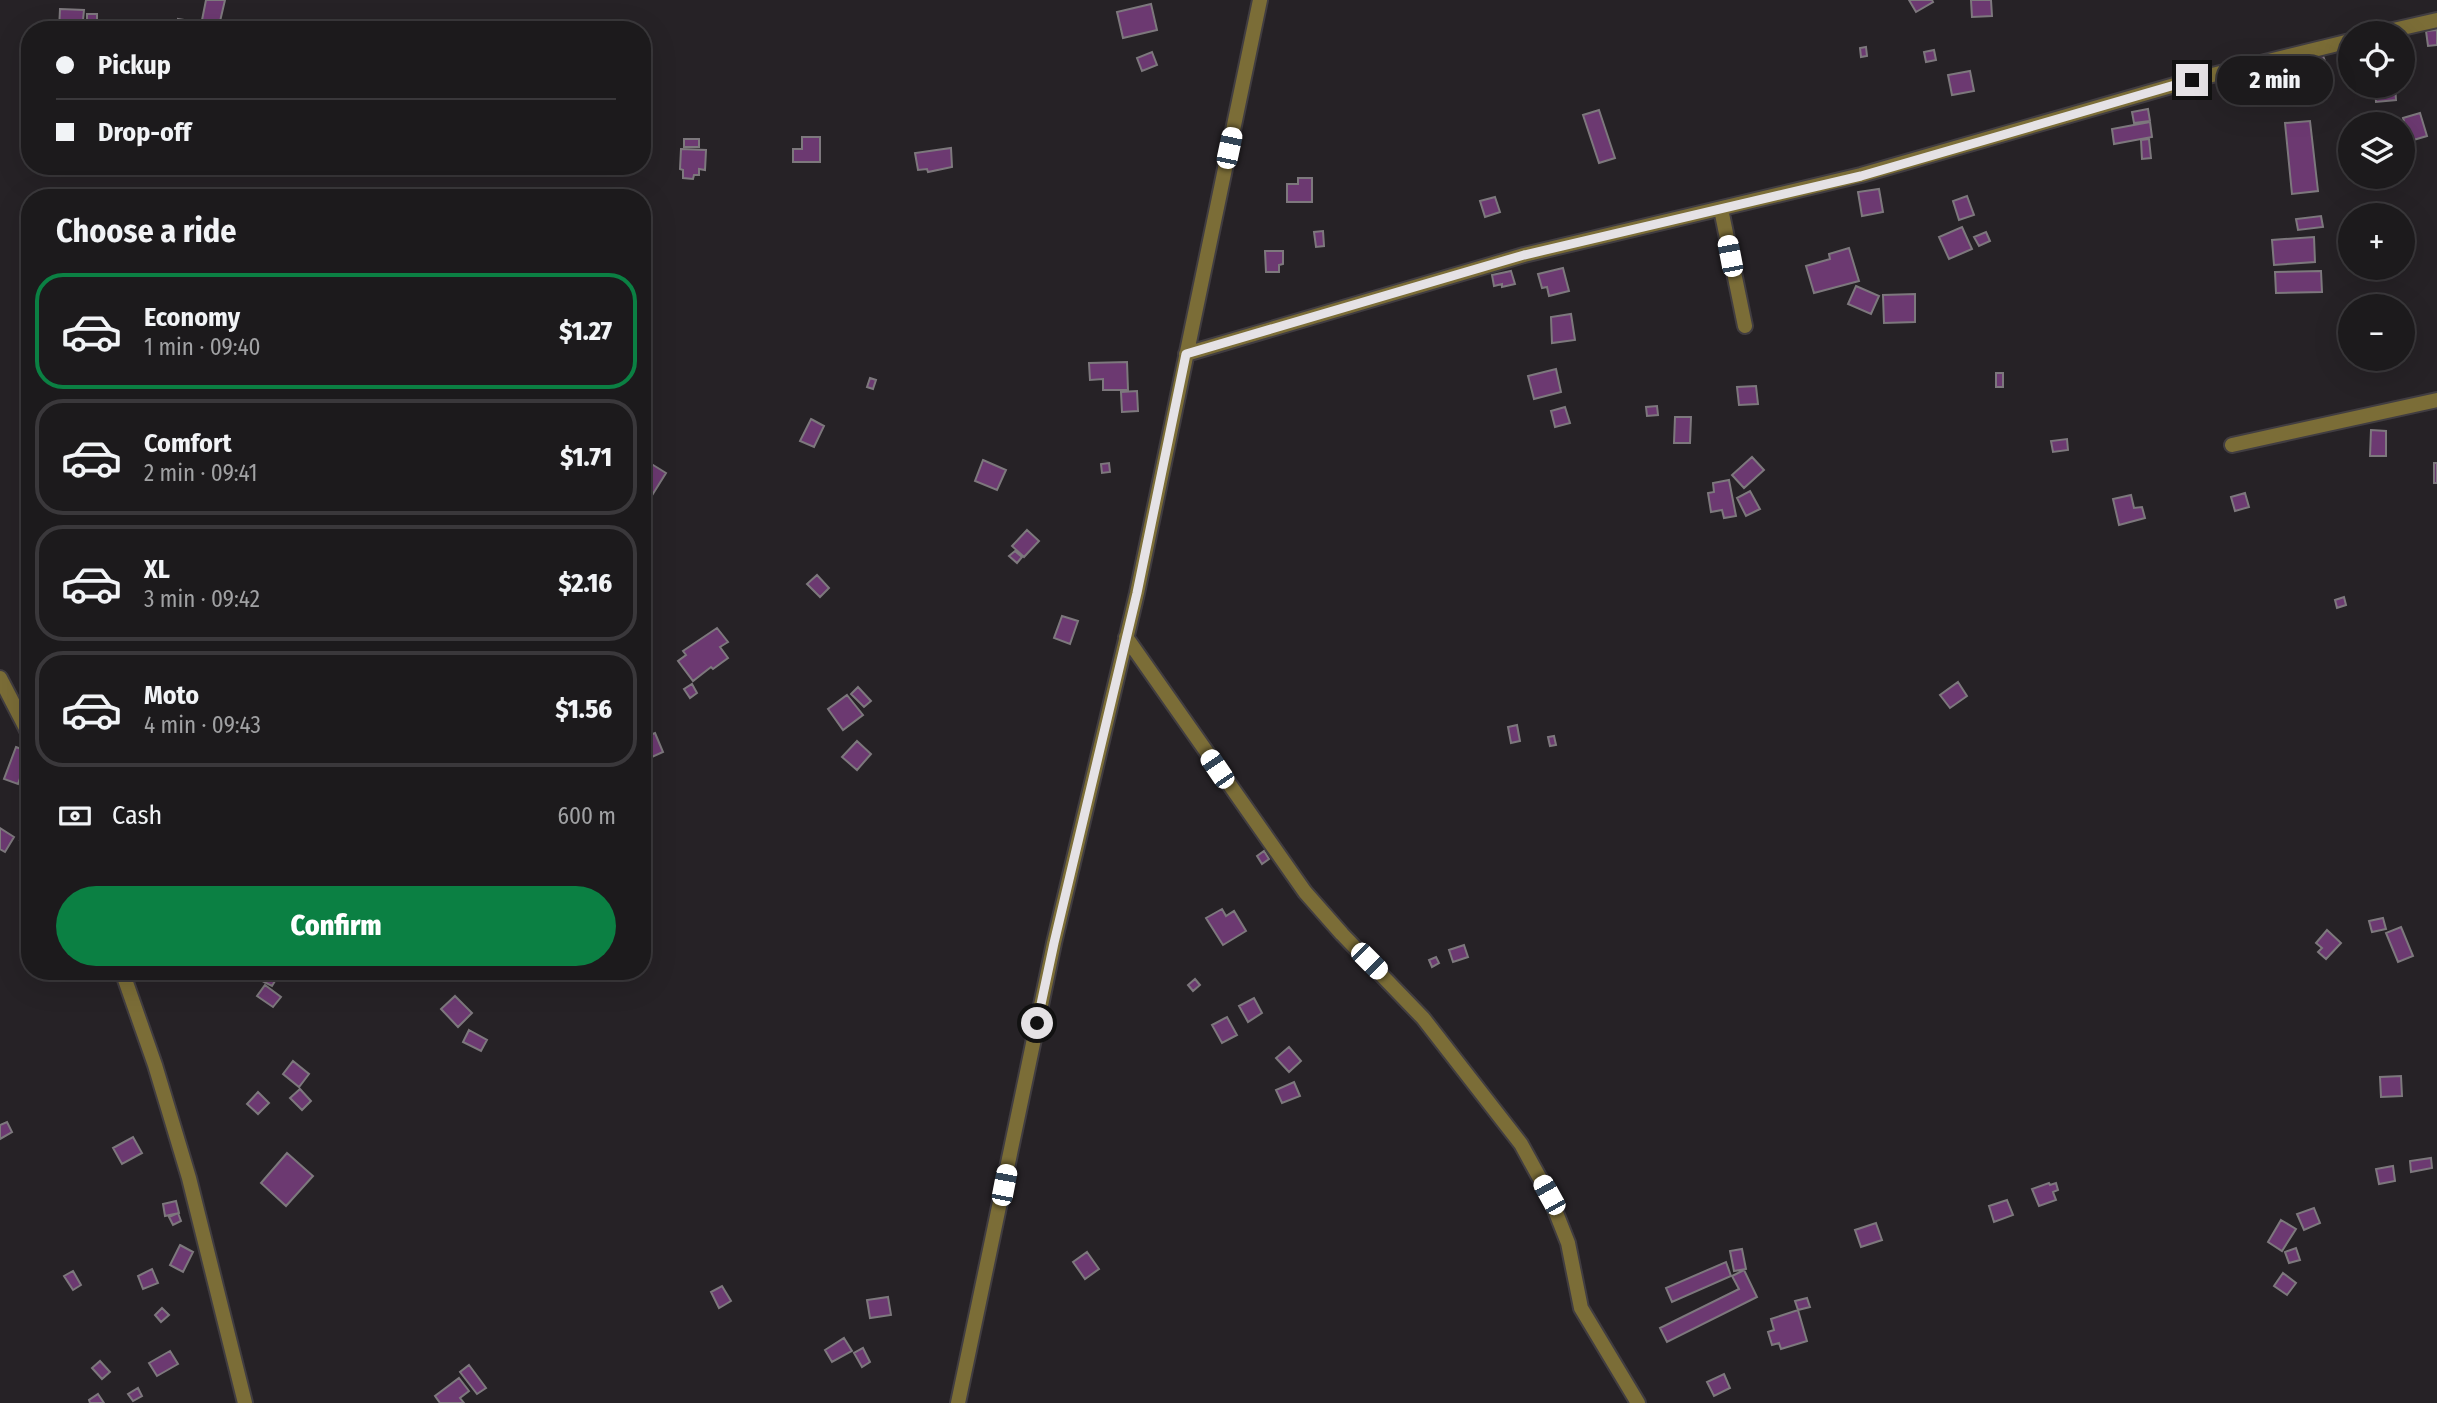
<!DOCTYPE html>
<html lang="en">
<head>
<meta charset="utf-8">
<style>
  body { margin:0; font-family:"Fira Sans Condensed",sans-serif; background:#252325; color:#f1f3f6; height:100vh; display:flex; flex-direction:column; font-size:26px; white-space:nowrap }
  * { box-sizing:border-box; margin:0 }
  p { font-size:23px; color:#a0a1a3 }
  .icon { flex:none; width:38px; height:38px; fill:none; stroke:currentColor; stroke-width:2; stroke-linecap:round; stroke-linejoin:round }
  .map { position:relative; flex:1; overflow:hidden }
  .sheet { position:absolute; left:21px; top:189px; width:630px; height:791px; display:flex; flex-direction:column; background:#1c1a1c; border-radius:28px; box-shadow:0 7px 28px #0002,0 0 0 2px #3a383b }
  .sheet>* { flex:none }
  .top-card { position:absolute; left:21px; top:21px; width:630px; height:154px; border-radius:28px; box-shadow:0 7px 28px #0002,0 0 0 2px #3a383b; display:grid; align-content:center; height:154px; padding:0 35px; background:#1c1a1c }
  .buttons { position:absolute; left:2338px; top:21px; display:grid; gap:14px }
  .buttons a { display:grid; place-items:center; width:77px; height:77px; border-radius:50%; background:#1c1a1c; box-shadow:0 7px 28px #0002,0 0 0 2px #3a383b; font-size:35px }
  .end { position:absolute; width:32px; height:32px; margin:-16px; border:9px solid #e5e2e5; background:#111; box-shadow:0 0 0 4px #111 }
  .from { border-radius:50% }
  .bubble { position:absolute; height:49px; border-radius:24px; background:#1c1a1c; box-shadow:0 7px 28px #0002,0 0 0 2px #3a383b; font-size:23px; font-weight:800; line-height:49px; text-align:center }
  .car { position:absolute; width:21px; height:42px; margin:-21px -10px; border-radius:9px; box-shadow:0 0 5px 2px #0007; background:linear-gradient(#fff 24%,#345 0 40%,#fff 0 76%,#345 0 86%,#fff 0) }
  .top-card b { display:flex; align-items:center; gap:24px; height:66px; font-size:26px }
  .top-card b+b { border-top:2px solid #3a383b }
  .top-card i { width:18px; height:18px; background:#f1f3f6 }
  ul { padding:0; list-style:none }
  li { display:flex; align-items:center; gap:21px; height:116px; margin:0 14px 10px; padding:0 21px; border:4px solid #3a383b; border-radius:28px }
  li div { flex:1 }
  li b { display:block; font-size:26px }
  li em { font-style:normal; font-weight:800 }
  li.current { border-color:#0b8043 }
  li>.icon { width:63px; height:63px; stroke-width:1.5 }
  h2 { padding:0 35px; font-size:32px; line-height:84px }
  .pay { display:flex; align-items:center; gap:18px; height:77px; padding:0 35px; font-size:26px }
  .pay p { margin-inline-start:auto }
  .cta { display:flex; gap:14px; margin-top:auto; padding:14px 35px }
  .cta a { flex:1; height:80px; border-radius:42px; background:#0b8043; color:#fff; font-size:28px; font-weight:800; line-height:80px; text-align:center }
  .map>svg:first-child { display:block }
  .building { fill:#6c3971; stroke:#7d787d; stroke-width:2 }
  .lines { fill:none; stroke-linecap:round; stroke-linejoin:round }
  .minor-casing { stroke:#413d41; stroke-width:18 }
  .minor { stroke:#7b6d37; stroke-width:14 }
  .route { stroke:#e5e2e5; stroke-width:9 }
</style>
</head>
<body>
<div class="map">
<svg width="2437" height="1403" viewBox="0 0 2437 1403">
  <rect width="100%" height="100%" fill="#262226"/>
  <path class="building" d="M206 0H225L218 30H200Z
    M1909 0H1932L1933 2 1916 12Z
    M1971 0H1991L1992 16 1972 17Z
    M1151 4 1157 30 1123 38 1117 12Z
    M60 9 84 10 82 30H59Z
    M87 14H97V23H87Z
    M178 19 185 20V28L177 27Z
    M2437 30V45L2428 46 2426 31Z
    M1866 47 1867 56 1861 57 1860 48Z
    M1934 50 1936 60 1926 62 1924 52Z
    M1152 52 1157 65 1142 71 1137 58Z
    M2322 53 2325 61 2314 64 2311 57Z
    M2267 70 2271 80 2261 84 2257 74Z
    M1970 71 1974 91 1952 95 1948 75Z
    M2395 86 2396 100 2376 102 2375 87Z
    M2148 109 2150 121 2134 123 2132 112Z
    M1599 110 1615 158 1599 163 1583 115Z
    M2420 113 2427 136 2410 141 2403 118Z
    M2310 121 2318 191 2292 194 2285 123Z
    M2150 122 2152 137 2114 144 2112 129Z
    M802 137H820V162H793V149H802Z
    M684 139H699V147H684Z
    M2149 139 2151 158 2142 159 2141 140Z
    M951 148 952 167 928 172 927 169 918 170 915 153Z
    M681 149 706 150 705 170 699 169V175H694L693 179 683 178V170L680 169Z
    M1298 178H1312V202H1287V184H1298Z
    M1879 189 1883 212 1862 216 1858 192Z
    M1967 196 1974 215 1959 220 1953 201Z
    M1495 197 1500 212 1485 217 1480 201Z
    M2321 216 2323 227 2298 230 2296 219Z
    M1962 227 1972 249 1949 259 1939 237Z
    M1323 231 1324 246 1316 247 1314 232Z
    M1986 232 1990 241 1979 246 1974 237Z
    M2314 237 2315 262 2274 265 2272 240Z
    M1849 248 1859 281 1814 293 1806 266 1830 259 1829 254Z
    M1265 251H1283V264L1279 265V272H1266Z
    M1563 268 1569 291 1549 296 1547 287 1542 288 1538 274Z
    M1511 271 1515 284 1502 287V284L1494 286 1492 275Z
    M2321 271 2322 292 2276 293 2275 272Z
    M1856 286 1879 296 1871 314 1848 304Z
    M1915 294V322L1884 323 1883 295Z
    M2375 299 2377 306H2356V305Z
    M1571 314 1575 340 1552 343 1551 317Z
    M1127 362 1128 390H1103V379L1090 380 1089 363Z
    M1556 369 1561 392 1534 399 1528 376Z
    M1996 373H2003V387H1996Z
    M870 378 876 380 873 389 867 387Z
    M1756 386 1758 404 1739 405 1737 387Z
    M1137 391 1138 411 1122 412 1121 392Z
    M1657 406 1658 415 1647 416 1646 407Z
    M1565 407 1570 423 1555 427 1551 411Z
    M1675 417H1691L1690 443H1674Z
    M811 419 824 426 814 447 800 441Z
    M2371 430 2386 431V456H2370Z
    M2067 439 2068 450 2053 452 2051 441Z
    M1752 457 1764 470 1744 488 1732 475Z
    M645 460 666 473 651 497 642 492V465Z
    M983 460 1006 470 997 490 975 481Z
    M1109 463 1110 472 1102 473 1101 464Z
    M2434 463H2437V483H2434Z
    M1729 480 1736 516 1724 518 1722 510 1711 512 1708 493 1714 492 1713 483Z
    M1750 491 1760 509 1746 516 1737 498Z
    M2245 493 2249 507 2235 511 2231 497Z
    M2131 495 2134 508 2142 507 2145 518 2119 525 2113 499Z
    M1027 530 1039 541 1024 557 1012 546Z
    M1015 551 1022 557 1017 563 1009 556Z
    M817 575 829 588 820 597 807 584Z
    M2344 597 2346 605 2337 608 2335 600Z
    M1062 616 1078 621 1070 644 1054 638Z
    M717 628 728 642 720 647 728 658 713 669 711 667 693 681 678 661 686 655 683 651Z
    M1958 682 1967 696 1950 708 1940 695Z
    M692 684 697 693 690 698 684 689Z
    M858 687 871 701 864 707 851 694Z
    M847 695 863 715 843 730 828 709Z
    M1517 725 1520 741 1511 743 1508 727Z
    M655 733 663 752 643 761 642 738Z
    M1554 736 1556 745 1550 746 1548 737Z
    M857 741 871 754 857 770 842 757Z
    M16 747 29 752 18 784 4 779Z
    M30 812V843L20 840Z
    M0 828 14 837 5 852 0 849Z
    M1264 851 1269 859 1262 864 1257 856Z
    M1222 909 1226 916 1234 911 1246 931 1223 945 1206 918Z
    M2383 918 2386 929 2372 932 2369 921Z
    M2401 927 2413 956 2398 962 2386 933Z
    M2327 930 2341 943 2326 959 2318 952 2322 948 2316 943Z
    M1464 945 1468 957 1453 962 1449 950Z
    M1436 957 1439 963 1432 967 1429 960Z
    M258 971H281L272 986 254 977Z
    M1195 979 1200 985 1193 991 1188 985Z
    M265 985 281 997 273 1007 257 996Z
    M455 996 472 1013 458 1027 441 1009Z
    M1254 998 1262 1013 1248 1022 1239 1006Z
    M1227 1017 1237 1035 1222 1043 1212 1025Z
    M469 1030 487 1040 481 1051 463 1042Z
    M1289 1047 1301 1061 1289 1072 1276 1058Z
    M293 1061 309 1074 299 1087 283 1074Z
    M2401 1076 2402 1096 2381 1097 2380 1077Z
    M1294 1082 1300 1096 1282 1103 1276 1090Z
    M300 1089 311 1101 302 1110 290 1098Z
    M258 1092 269 1103 258 1114 247 1104Z
    M7 1122 12 1132 0 1139V1125Z
    M133 1137 142 1153 122 1164 113 1148Z
    M287 1153 313 1176 286 1206 261 1183Z
    M2431 1158 2432 1168 2411 1172 2410 1161Z
    M2393 1166 2395 1181 2379 1184 2376 1169Z
    M2049 1183 2050 1185 2056 1183 2058 1190 2053 1192 2056 1200 2039 1206 2032 1189Z
    M2007 1200 2013 1215 1994 1222 1989 1206Z
    M176 1201 179 1213 165 1216 163 1204Z
    M2314 1208 2320 1223 2304 1230 2297 1214Z
    M178 1213 181 1221 173 1225 169 1217Z
    M2281 1220 2296 1229 2282 1251 2268 1242Z
    M1876 1223 1882 1240 1861 1247 1855 1230Z
    M180 1245 193 1252 183 1272 170 1265Z
    M2296 1248 2300 1260 2289 1263 2285 1252Z
    M1742 1249 1746 1269 1734 1271 1730 1251Z
    M1087 1252 1099 1269 1085 1279 1073 1262Z
    M1726 1262 1731 1276 1672 1302 1666 1288Z
    M152 1269 158 1283 143 1289 138 1276Z
    M1744 1270 1757 1297 1667 1342 1660 1328 1739 1289 1732 1276Z
    M73 1271 81 1285 73 1290 64 1276Z
    M2283 1273 2296 1283 2287 1295 2274 1286Z
    M722 1286 731 1301 719 1308 711 1292Z
    M888 1297 891 1315 870 1318 867 1300Z
    M1807 1298 1810 1307 1798 1310 1795 1301Z
    M162 1308 169 1315 161 1322 155 1315Z
    M1798 1310 1807 1341 1781 1349 1779 1343 1772 1345 1768 1332 1774 1330 1771 1319Z
    M844 1338 852 1351 832 1362 825 1350Z
    M863 1348 870 1362 862 1367 854 1353Z
    M170 1351 178 1364 157 1376 149 1363Z
    M100 1361 110 1372 102 1379 92 1368Z
    M469 1365 486 1388 477 1394 460 1372Z
    M1724 1374 1730 1388 1714 1396 1707 1382Z
    M459 1378 469 1391 460 1398 464 1403H440L435 1396Z
    M138 1388 142 1396 133 1401 128 1394Z
    M98 1394 104 1403H90L89 1400Z"/>
  <g class="lines">
    <defs>
      <path id="minor" d="M2380 33 2437 20
        M1721 209 1745 326
        M1186 354 1524 255 1861 175 2192 80 2350 41
        M2232 445 2437 400
        M1126 637 1305 892 1342 934 1423 1018 1521 1144 1549 1195 1568 1243 1581 1308 1638 1403
        M0 678 30 736
        M122 971 155 1065 189 1178 245 1403
        M958 1403 1054 943 1137 593 1260 0"/>
    </defs>
    <use href="#minor" class="minor-casing"/>
    <use href="#minor" class="minor"/>
  </g>
  <g class="lines">
    <path class="route" d="M1037 1023 1054 943 1137 593 1186 354 1524 255 1861 176 2192 80"/>
  </g>
</svg>
<div class="buttons">
<a><svg class="icon" aria-label="locate" viewBox="0 0 24 24"><circle cx="12" cy="12" r="6"/><path d="M12 2v4M12 18v4M2 12h4M18 12h4"/></svg></a>
<a><svg class="icon" aria-label="layers" viewBox="0 0 24 24"><path d="M12 4l9 5-9 5-9-5zM3 14l9 5 9-5"/></svg></a>
<a>+</a>
<a>−</a>
</div>
<i class="end from" style="left:1037px;top:1023px"></i>
<i class="end" style="left:2192px;top:80px"></i>
<div class="bubble" style="left:2217px;top:56px;width:116px">2 min</div>
<i class="car" style="left:1229px;top:148px;rotate:12deg"></i>
<i class="car" style="left:1730px;top:256px;rotate:349deg"></i>
<i class="car" style="left:1217px;top:769px;rotate:326deg"></i>
<i class="car" style="left:1369px;top:961px;rotate:135deg"></i>
<i class="car" style="left:1004px;top:1185px;rotate:11deg"></i>
<i class="car" style="left:1549px;top:1195px;rotate:331deg"></i>
<div class="top-card">
<b><i class="from"></i>Pickup</b>
<b><i></i>Drop-off</b>
</div>
<section class="sheet">
<h2>Choose a ride</h2>
<ul>
<li class="current"><svg class="icon" aria-label="car" viewBox="0 0 24 24"><path d="M5 17H2v-5l4-1 3-4h7l3 4 3 1v5h-3M9 17h6M6 11h13"/><circle cx="7" cy="17" r="2"/><circle cx="17" cy="17" r="2"/></svg><div><b>Economy</b><p>1 min · 09:40</p></div><em>$1.27</em></li>
<li><svg class="icon" aria-label="car" viewBox="0 0 24 24"><path d="M5 17H2v-5l4-1 3-4h7l3 4 3 1v5h-3M9 17h6M6 11h13"/><circle cx="7" cy="17" r="2"/><circle cx="17" cy="17" r="2"/></svg><div><b>Comfort</b><p>2 min · 09:41</p></div><em>$1.71</em></li>
<li><svg class="icon" aria-label="car" viewBox="0 0 24 24"><path d="M5 17H2v-5l4-1 3-4h7l3 4 3 1v5h-3M9 17h6M6 11h13"/><circle cx="7" cy="17" r="2"/><circle cx="17" cy="17" r="2"/></svg><div><b>XL</b><p>3 min · 09:42</p></div><em>$2.16</em></li>
<li><svg class="icon" aria-label="car" viewBox="0 0 24 24"><path d="M5 17H2v-5l4-1 3-4h7l3 4 3 1v5h-3M9 17h6M6 11h13"/><circle cx="7" cy="17" r="2"/><circle cx="17" cy="17" r="2"/></svg><div><b>Moto</b><p>4 min · 09:43</p></div><em>$1.56</em></li>
</ul>
<div class="pay"><svg class="icon" aria-label="cash" viewBox="0 0 24 24"><path d="M3 7h18v10H3z"/><circle cx="12" cy="12" r="2"/></svg>Cash<p>600 m</p></div>
<div class="cta"><a>Confirm</a></div>
</section>
</div>
</body>
</html>
